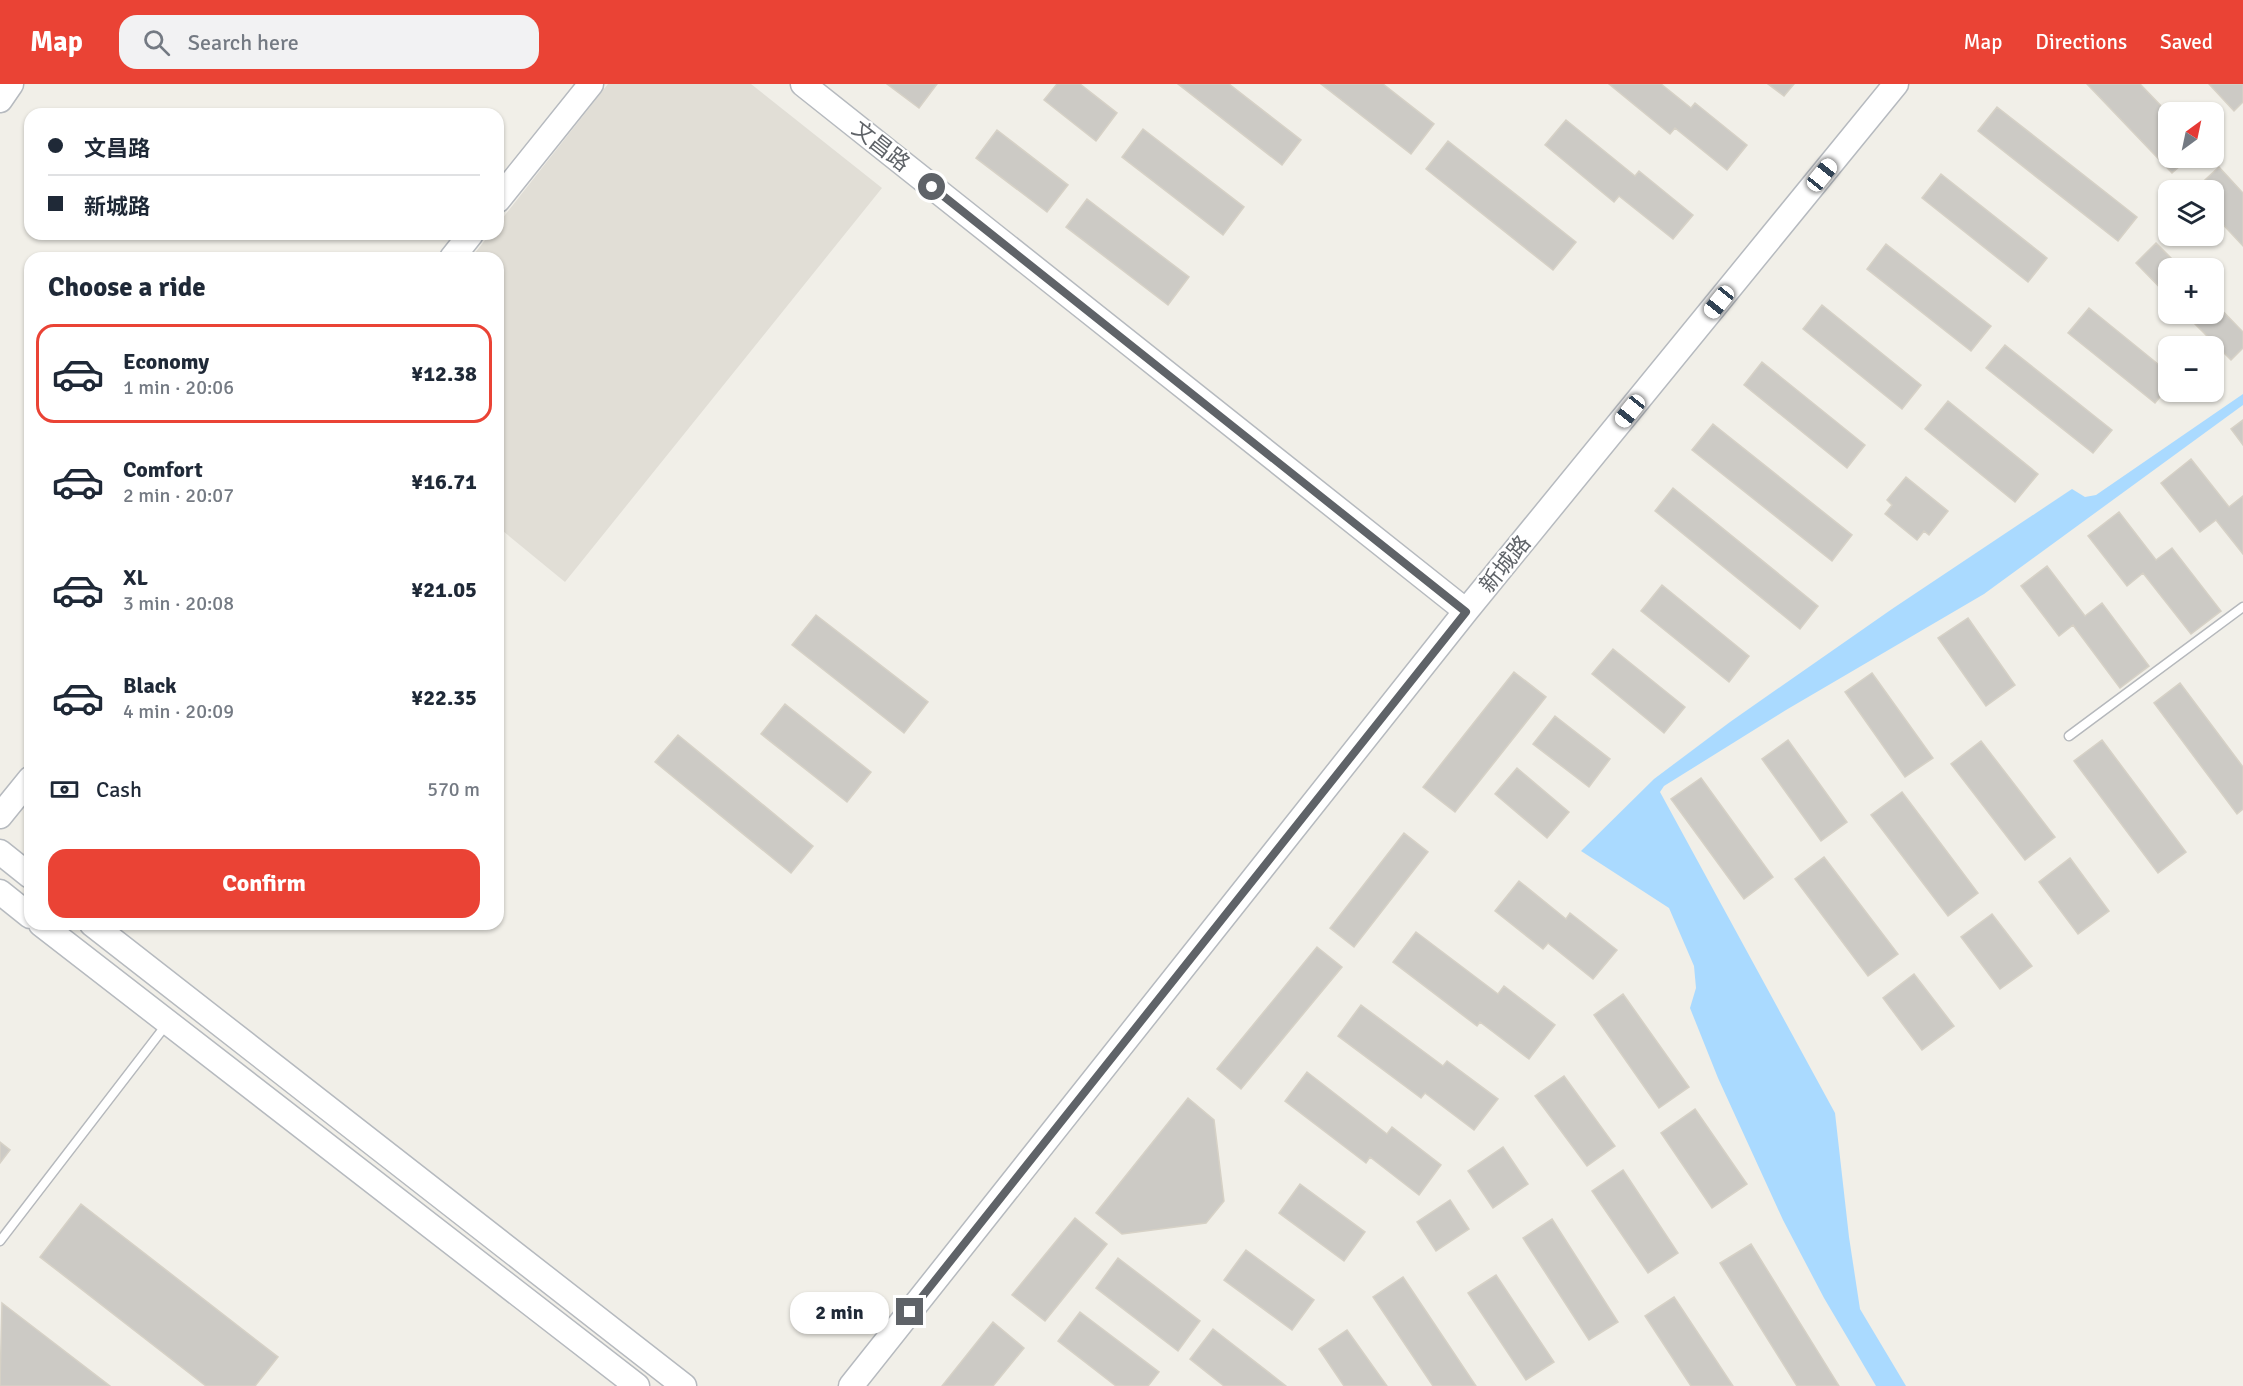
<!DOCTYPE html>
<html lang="en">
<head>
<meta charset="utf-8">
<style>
  body { margin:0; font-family:Signika,"Noto Sans SC",sans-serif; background:#f2f2f3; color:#1f2937; height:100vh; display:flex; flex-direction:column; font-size:22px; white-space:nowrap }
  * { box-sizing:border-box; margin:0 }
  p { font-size:20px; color:#747a83 }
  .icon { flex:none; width:33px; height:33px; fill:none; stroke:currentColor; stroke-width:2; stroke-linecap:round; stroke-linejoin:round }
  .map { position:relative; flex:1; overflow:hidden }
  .panel { position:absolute; left:24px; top:168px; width:480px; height:678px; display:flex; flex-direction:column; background:#fff; border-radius:18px; box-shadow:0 2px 4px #0004 }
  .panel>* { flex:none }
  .top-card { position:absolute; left:24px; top:24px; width:480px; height:132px; border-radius:18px; box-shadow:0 2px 4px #0004; display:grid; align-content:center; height:132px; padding:0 24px; background:#fff }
  .needle { width:39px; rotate:33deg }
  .controls { position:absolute; left:2158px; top:18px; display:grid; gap:12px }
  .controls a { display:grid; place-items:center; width:66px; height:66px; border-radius:12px; background:#fff; box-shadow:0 2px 4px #0004; font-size:30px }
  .end { position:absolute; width:27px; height:27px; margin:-14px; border:8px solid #5f6368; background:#fff; box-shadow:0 0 0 3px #fff }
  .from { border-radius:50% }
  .bubble { position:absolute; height:42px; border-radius:18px; background:#fff; box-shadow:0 2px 4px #0004; font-size:20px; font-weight:700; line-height:42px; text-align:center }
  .car { position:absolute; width:18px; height:36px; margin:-18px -9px; border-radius:8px; box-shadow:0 0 4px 2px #0007; background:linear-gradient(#fff 24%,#345 0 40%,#fff 0 76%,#345 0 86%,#fff 0) }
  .top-card b { display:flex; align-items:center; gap:21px; height:57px; font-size:22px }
  .top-card b+b { border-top:2px solid #e0e1e3 }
  .top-card i { width:15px; height:15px; background:#1f2937 }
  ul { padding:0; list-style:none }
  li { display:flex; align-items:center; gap:18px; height:99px; margin:0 12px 9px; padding:0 12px; border:3px solid transparent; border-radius:18px }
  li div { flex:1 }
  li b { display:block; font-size:22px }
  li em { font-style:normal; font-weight:700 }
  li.selected { border-color:#ea4335 }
  li>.icon { width:54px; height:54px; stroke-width:1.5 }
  h2 { padding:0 24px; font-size:27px; line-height:72px }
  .pay { display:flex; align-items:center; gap:15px; height:66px; padding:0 24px; font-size:22px }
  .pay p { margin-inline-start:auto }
  .action { display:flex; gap:12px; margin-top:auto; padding:12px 24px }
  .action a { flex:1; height:69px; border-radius:18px; background:#ea4335; color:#fff; font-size:24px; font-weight:700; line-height:69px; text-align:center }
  header { display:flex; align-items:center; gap:36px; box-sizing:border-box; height:84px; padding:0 30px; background:#ea4335; color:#fff }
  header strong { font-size:28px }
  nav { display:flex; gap:33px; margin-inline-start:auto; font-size:21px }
  .search { width:420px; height:54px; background:#f2f2f3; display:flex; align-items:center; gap:15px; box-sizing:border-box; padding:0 21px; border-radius:18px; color:#747a83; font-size:22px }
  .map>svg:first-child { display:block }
  .education { fill:#e1ded6 }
  .water { fill:#aadaff }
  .building { fill:#cccac5; stroke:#d6d1c6; stroke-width:1.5 }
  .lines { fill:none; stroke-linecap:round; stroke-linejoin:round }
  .lane-casing { stroke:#b5b8bc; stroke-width:11 }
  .secondary-casing { stroke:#b6babf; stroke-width:27 }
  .lane { stroke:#fff; stroke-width:8 }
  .secondary { stroke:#fff; stroke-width:24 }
  .route { stroke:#5f6368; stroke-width:8 }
  .labels { text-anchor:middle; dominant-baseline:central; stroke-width:4.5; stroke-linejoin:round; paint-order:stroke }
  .street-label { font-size:22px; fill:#5f6368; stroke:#fff }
</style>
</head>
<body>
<header>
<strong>Map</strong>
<div class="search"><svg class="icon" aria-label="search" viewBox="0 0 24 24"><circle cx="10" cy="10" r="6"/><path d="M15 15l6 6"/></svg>Search here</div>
<nav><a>Map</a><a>Directions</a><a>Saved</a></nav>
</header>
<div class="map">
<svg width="2243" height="1302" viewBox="0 0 2243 1302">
  <rect width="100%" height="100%" fill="#f1efe8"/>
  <path class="education" d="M608 0H751L882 104 565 498 498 443V174H471L490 150H498V140Z"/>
  <path class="water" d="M2243 310V321L1984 510 1786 626 1664 702 1660 708 1835 1029 1849 1153 1860 1225 1906 1302H1876L1824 1214 1783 1136 1718 994 1690 924 1696 904 1694 882 1669 824 1581 767 1654 695 1730 638 1892 525 2072 405 2085 413 2096 411Z"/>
  <path class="building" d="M887 0H937L919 24Z
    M1057 0H1080L1117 29 1096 57 1044 16Z
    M1178 0H1229L1301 56 1282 81Z
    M1321 0H1383L1434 40 1411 70Z
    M1609 0H1661L1691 24 1695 19 1747 61 1727 86 1675 44 1670 50Z
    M1768 0H1794L1784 12Z
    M2087 0H2140L2169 30V74H2189L2172 89Z
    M2209 0H2243V18L2234 27Z
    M1997 23 2137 133 2118 157 1978 47Z
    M1566 36 1635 92 1639 87 1693 131 1673 155 1619 112 1614 118 1545 61Z
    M1143 45 1244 123 1223 151 1122 73Z
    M997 46 1068 101 1047 128 976 74Z
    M1448 57 1576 158 1553 186 1426 85Z
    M2219 83 2243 109V162L2214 131V106H2194Z
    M1941 90 2047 174 2028 198 1922 114Z
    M1087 115 1189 193 1168 221 1066 143Z
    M2156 159 2181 184H2169V213L2136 179Z
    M1886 160 1991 242 1971 267 1867 185Z
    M2214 218 2243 248V264L2231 276 2185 230H2214Z
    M1822 221 1921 301 1902 325 1803 245Z
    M2089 224 2169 289V302L2155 319 2068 249Z
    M2005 261 2112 346 2093 369 1986 284Z
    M1762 278 1865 361 1847 384 1744 301Z
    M1948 317 2038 390 2015 418 1925 345Z
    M2243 336V361L2231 345Z
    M1713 340 1852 451 1832 477 1692 366Z
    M2191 375 2229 423 2243 412V470L2216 436 2200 448 2161 399Z
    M1906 393 1948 427 1929 451 1924 447 1917 456 1885 430 1892 421 1887 416Z
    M1673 404 1818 522 1800 545 1655 427Z
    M2119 428 2156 476 2172 464 2221 527 2191 550 2143 489 2127 502 2088 452Z
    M2047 482 2085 532 2102 519 2149 582 2120 604 2073 541 2059 552 2021 502Z
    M1662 501 1749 572 1729 598 1641 527Z
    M816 531 928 618 904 649 792 561Z
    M1968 534 2015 601 1986 622 1938 554Z
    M1613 565 1685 623 1664 649 1592 590Z
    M1514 588 1546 613 1455 728 1423 703Z
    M1872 589 1933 674 1905 693 1845 608Z
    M2180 599 2243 683V725L2237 730 2154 619Z
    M785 620 871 688 847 718 761 650Z
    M1555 632 1610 675 1589 703 1533 660Z
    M678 651 813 762 791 789 655 678Z
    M1788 656 1847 738 1821 757 1762 675Z
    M2102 656 2186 768 2158 789 2074 677Z
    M1981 657 2055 753 2025 776 1951 680Z
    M1517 684 1569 728 1547 754 1495 710Z
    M1701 694 1773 793 1744 815 1671 715Z
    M1902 708 1978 809 1948 832 1871 731Z
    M1404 749 1428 768 1354 863 1330 844Z
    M1824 773 1898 870 1868 892 1795 795Z
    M2070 774 2109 827 2078 850 2039 798Z
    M1519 797 1566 835 1570 829 1617 866 1593 895 1548 859 1543 865 1495 827Z
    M1992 830 2032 882 2000 905 1961 853Z
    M1416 848 1498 910 1504 902 1555 941 1529 975 1480 938 1477 942 1393 878Z
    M1317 863 1342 883 1241 1005 1217 985Z
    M1914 890 1954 942 1922 966 1883 914Z
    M1623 910 1689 1003 1659 1024 1594 931Z
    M1361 921 1443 982 1447 977 1498 1015 1474 1046 1425 1009 1421 1014 1338 952Z
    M1307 988 1387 1050 1392 1043 1441 1081 1419 1111 1370 1073 1366 1079 1285 1017Z
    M1564 992 1615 1062 1587 1082 1535 1012Z
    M1188 1014 1214 1036 1224 1117 1206 1139 1122 1150 1096 1129Z
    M1695 1025 1747 1100 1712 1124 1661 1049Z
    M0 1058 10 1066 0 1079Z
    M1503 1063 1528 1100 1493 1124 1468 1087Z
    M1623 1086 1678 1169 1648 1189 1592 1107Z
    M1300 1100 1365 1148 1344 1177 1279 1129Z
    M1450 1116 1469 1145 1436 1167 1417 1138Z
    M81 1120 278 1273 255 1302H206L40 1173Z
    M1075 1134 1107 1160 1045 1237 1012 1211Z
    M1552 1135 1618 1238 1589 1256 1523 1154Z
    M1751 1160 1839 1302H1797L1720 1179Z
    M1246 1166 1314 1216 1292 1246 1224 1196Z
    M1118 1174 1200 1237 1178 1267 1096 1204Z
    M1496 1191 1554 1278 1526 1296 1468 1209Z
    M1403 1193 1476 1302H1433L1373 1213Z
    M1674 1213 1733 1302H1691L1645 1232Z
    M2 1219 110 1302H0Z
    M1080 1228 1159 1288 1148 1302H1116L1058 1257Z
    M993 1238 1024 1264 993 1302H942Z
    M1213 1245 1286 1302H1224L1190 1275Z
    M1347 1246 1387 1302H1344L1319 1265Z"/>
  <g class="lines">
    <defs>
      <path id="lane" d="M2069 652 2243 523
        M0 1157 166 941"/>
      <path id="secondary" d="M803 0 1466 527
        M0 16 11 0
        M498 116 591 0
        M452 174 471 150
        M0 732 30 695
        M0 768 30 792
        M0 808 30 832
        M41 840 637 1302
        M92 840 684 1302
        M851 1302 1466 527 1896 0"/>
    </defs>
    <use href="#lane" class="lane-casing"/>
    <use href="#secondary" class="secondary-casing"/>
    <use href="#lane" class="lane"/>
    <use href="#secondary" class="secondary"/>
  </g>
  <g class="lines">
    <path class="route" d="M910 1228 1466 528 932 103"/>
  </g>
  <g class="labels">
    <g class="street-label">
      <text transform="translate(881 62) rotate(38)">文昌路</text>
      <text transform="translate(1505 480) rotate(-51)">新城路</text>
    </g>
  </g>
</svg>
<div class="controls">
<a><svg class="needle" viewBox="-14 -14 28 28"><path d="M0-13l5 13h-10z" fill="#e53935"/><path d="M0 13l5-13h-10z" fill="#747a83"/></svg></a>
<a><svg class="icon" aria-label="layers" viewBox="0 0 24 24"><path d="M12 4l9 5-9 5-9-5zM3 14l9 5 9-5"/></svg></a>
<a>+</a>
<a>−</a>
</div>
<i class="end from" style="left:932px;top:103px"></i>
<i class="end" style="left:910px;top:1228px"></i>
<div class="bubble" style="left:790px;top:1208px;width:99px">2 min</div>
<i class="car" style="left:1822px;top:91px;rotate:39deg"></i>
<i class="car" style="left:1719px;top:218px;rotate:219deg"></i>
<i class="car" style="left:1630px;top:327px;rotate:219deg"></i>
<div class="top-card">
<b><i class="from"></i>文昌路</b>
<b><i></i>新城路</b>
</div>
<section class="panel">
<h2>Choose a ride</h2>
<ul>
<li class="selected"><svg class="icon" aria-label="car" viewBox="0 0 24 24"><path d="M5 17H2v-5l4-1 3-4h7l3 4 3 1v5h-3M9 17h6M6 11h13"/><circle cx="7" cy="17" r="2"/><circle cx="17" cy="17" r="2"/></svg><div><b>Economy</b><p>1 min · 20:06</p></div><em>¥12.38</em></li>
<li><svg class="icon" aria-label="car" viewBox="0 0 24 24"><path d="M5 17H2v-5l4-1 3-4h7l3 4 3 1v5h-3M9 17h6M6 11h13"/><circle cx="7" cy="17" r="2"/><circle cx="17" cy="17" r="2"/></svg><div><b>Comfort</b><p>2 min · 20:07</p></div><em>¥16.71</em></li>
<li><svg class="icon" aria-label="car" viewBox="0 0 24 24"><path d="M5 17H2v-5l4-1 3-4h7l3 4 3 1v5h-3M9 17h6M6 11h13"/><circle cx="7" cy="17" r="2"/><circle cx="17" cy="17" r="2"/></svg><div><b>XL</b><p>3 min · 20:08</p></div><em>¥21.05</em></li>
<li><svg class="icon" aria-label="car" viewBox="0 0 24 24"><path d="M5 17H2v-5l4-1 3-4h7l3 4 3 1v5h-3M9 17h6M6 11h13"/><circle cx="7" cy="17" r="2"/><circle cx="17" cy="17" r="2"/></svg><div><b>Black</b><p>4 min · 20:09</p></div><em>¥22.35</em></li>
</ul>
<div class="pay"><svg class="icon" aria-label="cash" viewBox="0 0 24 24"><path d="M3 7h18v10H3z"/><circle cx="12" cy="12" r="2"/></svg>Cash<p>570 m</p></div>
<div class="action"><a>Confirm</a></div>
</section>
</div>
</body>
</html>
